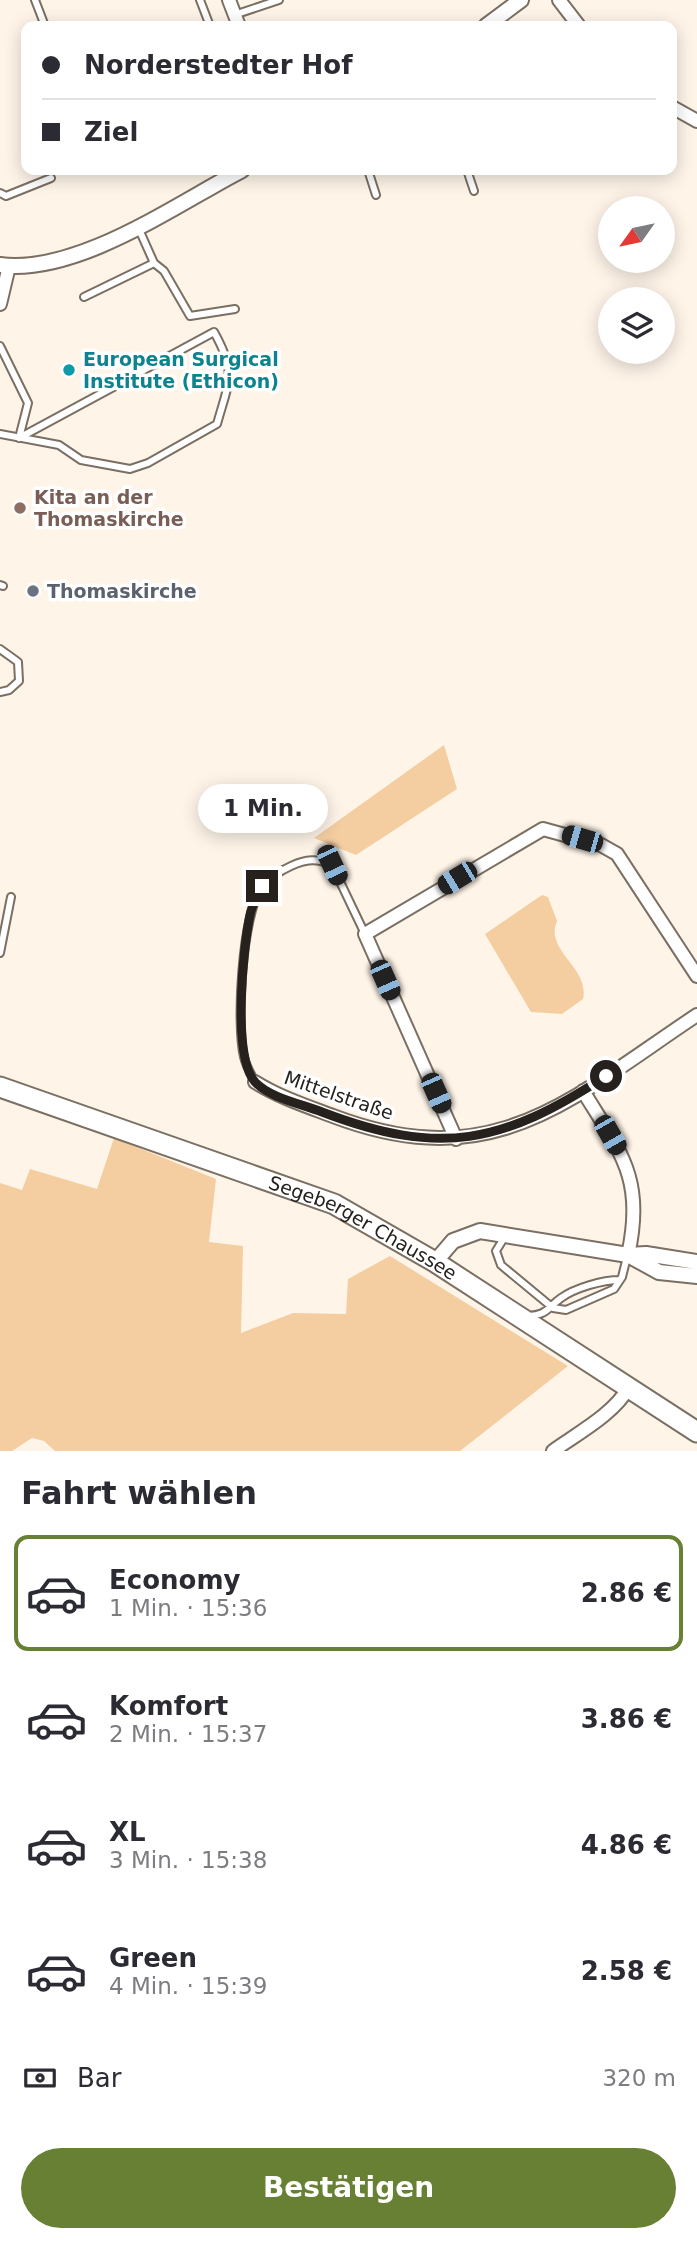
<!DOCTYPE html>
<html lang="de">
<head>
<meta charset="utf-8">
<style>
  body { margin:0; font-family:"DejaVu Sans",sans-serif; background:#f7f7f7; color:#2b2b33; height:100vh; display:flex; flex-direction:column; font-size:26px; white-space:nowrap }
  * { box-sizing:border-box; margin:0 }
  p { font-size:23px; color:#7c7c81 }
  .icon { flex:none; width:38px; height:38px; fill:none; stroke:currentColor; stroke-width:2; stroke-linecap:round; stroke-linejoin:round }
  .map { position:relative; height:1451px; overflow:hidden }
  .details { display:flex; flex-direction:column; background:#fff; flex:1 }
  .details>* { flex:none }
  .banner { position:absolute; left:21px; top:21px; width:656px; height:154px; border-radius:14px; box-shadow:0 4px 18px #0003; display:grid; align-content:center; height:154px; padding:0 21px; background:#fff }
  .needle { width:46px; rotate:237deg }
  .controls { position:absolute; left:598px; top:196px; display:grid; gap:14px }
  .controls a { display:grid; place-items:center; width:77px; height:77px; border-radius:50%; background:#fff; box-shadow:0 4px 18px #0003; font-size:35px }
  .end { position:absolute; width:32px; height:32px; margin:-16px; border:9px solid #26211c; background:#fff; box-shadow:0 0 0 4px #fff }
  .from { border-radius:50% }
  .bubble { position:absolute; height:49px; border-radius:24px; background:#fff; box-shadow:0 4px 18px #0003; font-size:23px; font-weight:600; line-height:49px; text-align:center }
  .car { position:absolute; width:21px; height:42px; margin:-21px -10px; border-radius:9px; box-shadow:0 0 5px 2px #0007; background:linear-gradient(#222 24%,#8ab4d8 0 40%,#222 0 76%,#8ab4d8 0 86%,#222 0) }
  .banner b { display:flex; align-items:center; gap:24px; height:66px; font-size:26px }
  .banner b+b { border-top:2px solid #e1e1e2 }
  .banner i { width:18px; height:18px; background:#2b2b33 }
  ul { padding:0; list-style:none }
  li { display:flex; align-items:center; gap:21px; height:116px; margin:0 14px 10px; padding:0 7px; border:4px solid transparent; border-radius:14px }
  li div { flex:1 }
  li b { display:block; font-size:26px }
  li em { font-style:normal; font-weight:600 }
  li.selected { border-color:#678034 }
  li>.icon { width:63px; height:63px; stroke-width:1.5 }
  h2 { padding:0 21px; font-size:32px; line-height:84px }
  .pay { display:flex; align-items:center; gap:18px; height:77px; padding:0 21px; font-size:26px }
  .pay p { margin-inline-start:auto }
  .cta { display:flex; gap:14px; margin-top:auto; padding:14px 21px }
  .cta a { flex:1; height:80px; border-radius:42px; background:#678034; color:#fff; font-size:28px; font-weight:600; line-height:80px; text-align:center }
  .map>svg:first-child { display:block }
  .green { fill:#f4cea1 }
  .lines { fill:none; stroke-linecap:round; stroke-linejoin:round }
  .service-casing { stroke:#7a6f62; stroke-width:10 }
  .minor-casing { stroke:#7a6f62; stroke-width:16 }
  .tertiary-casing { stroke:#7a6f62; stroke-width:18 }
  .primary-casing { stroke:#7a6f62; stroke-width:23 }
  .service { stroke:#fff; stroke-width:6 }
  .minor { stroke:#fff; stroke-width:12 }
  .tertiary { stroke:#fff; stroke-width:14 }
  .primary { stroke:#fff; stroke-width:19 }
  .route { stroke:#26211c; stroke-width:9 }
  .culture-dot { fill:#0f9aa8; stroke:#fff; stroke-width:2.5 }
  .education-dot { fill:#8d6e63; stroke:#fff; stroke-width:2.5 }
  .worship-dot { fill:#6b7280; stroke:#fff; stroke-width:2.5 }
  .labels { text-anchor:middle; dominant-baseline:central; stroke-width:7; stroke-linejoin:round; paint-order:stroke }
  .culture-label { font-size:19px; font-weight:bold; fill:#0d838f; stroke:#fff; text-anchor:start }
  .education-label { font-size:19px; font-weight:bold; fill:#785e54; stroke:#fff; text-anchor:start }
  .worship-label { font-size:19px; font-weight:bold; fill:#5b616d; stroke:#fff; text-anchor:start }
  .street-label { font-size:19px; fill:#26211c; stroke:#fff }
</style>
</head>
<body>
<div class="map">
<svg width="697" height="1451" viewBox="0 0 697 1451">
  <rect width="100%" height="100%" fill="#fef4e8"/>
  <path class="green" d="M444 745 457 789 356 855 314 838Z
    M542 895 548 897 557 921C544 951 590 967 583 999L562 1014 531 1012 485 934Z
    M114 1138 216 1179 209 1242 243 1246 241 1333 293 1313 346 1314 348 1279 390 1256 568 1366 460 1451H55L44 1441 32 1438 12 1451H0V1183L22 1190 30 1169 97 1189Z"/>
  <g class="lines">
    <defs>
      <path id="service" d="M35 0 45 26
        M200 0 210 26
        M234 15 279 0
        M368 170 376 195
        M467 170 474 191
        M0 193 6 196 51 178
        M154 263 164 271 190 316 235 309
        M84 297 154 263 138 227
        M0 346 28 403 19 438
        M0 434 59 445 81 460 130 469 148 463 217 424C229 381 237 373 214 332L140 372
        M19 438 130 378
        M0 585 3 586
        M0 649 18 662 19 681 9 690 0 692
        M0 953 11 897
        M255 1082C251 1074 246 1066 244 1057 236 1023 242 917 261 888 267 879 282 870 291 866 306 859 317 858 332 865L365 934
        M504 1238 496 1251 501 1265 553 1308 566 1310 614 1289 622 1277 627 1257
        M527 1316C548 1315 547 1308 561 1298 575 1288 602 1280 620 1280"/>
      <path id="minor" d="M229 0 239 26
        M559 0 579 26
        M672 107 697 121
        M0 304 9 266
        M255 1082C279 1097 306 1106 333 1116 494 1177 569 1100 697 1015
        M583 1091C621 1153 645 1179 628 1255
        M456 1139 365 934 543 829 601 845 617 854 697 976
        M553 1451C578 1433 614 1414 629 1387"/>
      <path id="tertiary" d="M486 26 521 0
        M0 265C77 275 175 205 242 170
        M628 1255 659 1272 697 1276
        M435 1262 453 1241 480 1231 628 1255 646 1254 697 1262"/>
      <g id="primary">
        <path id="s1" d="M0 1087 334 1204 435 1262 697 1432"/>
      </g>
    </defs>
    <use href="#service" class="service-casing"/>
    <use href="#minor" class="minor-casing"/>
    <use href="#tertiary" class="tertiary-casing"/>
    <use href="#primary" class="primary-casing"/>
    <use href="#service" class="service"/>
    <use href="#minor" class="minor"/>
    <use href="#tertiary" class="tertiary"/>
    <use href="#primary" class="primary"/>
  </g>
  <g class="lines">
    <path class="route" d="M262 886C258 895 252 905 250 915 243 948 232 1056 255 1082 270 1098 302 1104 322 1112 440 1157 502 1144 606 1076"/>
  </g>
  <circle class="culture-dot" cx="69" cy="370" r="7"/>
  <circle class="education-dot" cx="20" cy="508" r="7"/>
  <circle class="worship-dot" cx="33" cy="591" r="7"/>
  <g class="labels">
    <g class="culture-label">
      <text x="83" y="359">European Surgical<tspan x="83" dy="22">Institute (Ethicon)</tspan></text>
    </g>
    <g class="education-label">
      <text x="34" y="497">Kita an der<tspan x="34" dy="22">Thomaskirche</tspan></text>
    </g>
    <g class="worship-label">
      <text x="47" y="591">Thomaskirche</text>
    </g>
    <g class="street-label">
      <text transform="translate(339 1095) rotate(19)">Mittelstraße</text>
      <text stroke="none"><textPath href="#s1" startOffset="390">Segeberger Chaussee</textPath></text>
    </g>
  </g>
</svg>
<div class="controls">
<a><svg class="needle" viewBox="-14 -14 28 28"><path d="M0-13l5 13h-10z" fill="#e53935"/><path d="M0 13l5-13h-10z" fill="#7c7c81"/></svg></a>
<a><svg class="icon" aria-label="layers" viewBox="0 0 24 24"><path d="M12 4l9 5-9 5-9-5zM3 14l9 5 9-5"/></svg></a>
</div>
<i class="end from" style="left:606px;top:1076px"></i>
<i class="end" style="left:262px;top:886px"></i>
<div class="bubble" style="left:198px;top:784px;width:130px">1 Min.</div>
<i class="car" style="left:582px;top:839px;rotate:286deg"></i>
<i class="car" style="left:332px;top:865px;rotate:155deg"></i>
<i class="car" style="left:457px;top:878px;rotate:239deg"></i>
<i class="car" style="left:385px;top:980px;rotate:156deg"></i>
<i class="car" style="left:436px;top:1093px;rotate:156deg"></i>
<i class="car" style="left:610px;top:1135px;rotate:150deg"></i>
<div class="banner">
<b><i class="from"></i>Norderstedter Hof</b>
<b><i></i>Ziel</b>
</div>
</div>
<section class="details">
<h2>Fahrt wählen</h2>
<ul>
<li class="selected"><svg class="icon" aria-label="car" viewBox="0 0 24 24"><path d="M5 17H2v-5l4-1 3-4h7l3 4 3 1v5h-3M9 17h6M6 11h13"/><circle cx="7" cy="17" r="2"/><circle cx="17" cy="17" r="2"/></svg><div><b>Economy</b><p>1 Min. · 15:36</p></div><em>2.86 €</em></li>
<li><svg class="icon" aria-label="car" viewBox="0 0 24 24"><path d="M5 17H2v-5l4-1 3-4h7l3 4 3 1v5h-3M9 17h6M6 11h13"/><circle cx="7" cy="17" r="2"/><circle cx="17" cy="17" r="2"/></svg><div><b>Komfort</b><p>2 Min. · 15:37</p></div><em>3.86 €</em></li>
<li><svg class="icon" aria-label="car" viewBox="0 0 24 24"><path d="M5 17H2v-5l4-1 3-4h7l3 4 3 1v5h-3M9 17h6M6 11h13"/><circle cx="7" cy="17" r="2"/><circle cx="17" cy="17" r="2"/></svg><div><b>XL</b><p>3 Min. · 15:38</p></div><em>4.86 €</em></li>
<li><svg class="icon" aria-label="car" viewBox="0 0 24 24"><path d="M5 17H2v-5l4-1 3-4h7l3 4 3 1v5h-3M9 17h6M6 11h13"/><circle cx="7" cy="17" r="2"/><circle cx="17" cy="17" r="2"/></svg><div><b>Green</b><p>4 Min. · 15:39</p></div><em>2.58 €</em></li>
</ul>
<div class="pay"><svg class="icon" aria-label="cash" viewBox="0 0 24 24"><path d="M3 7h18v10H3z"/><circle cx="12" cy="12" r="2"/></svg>Bar<p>320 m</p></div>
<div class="cta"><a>Bestätigen</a></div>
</section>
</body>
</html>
